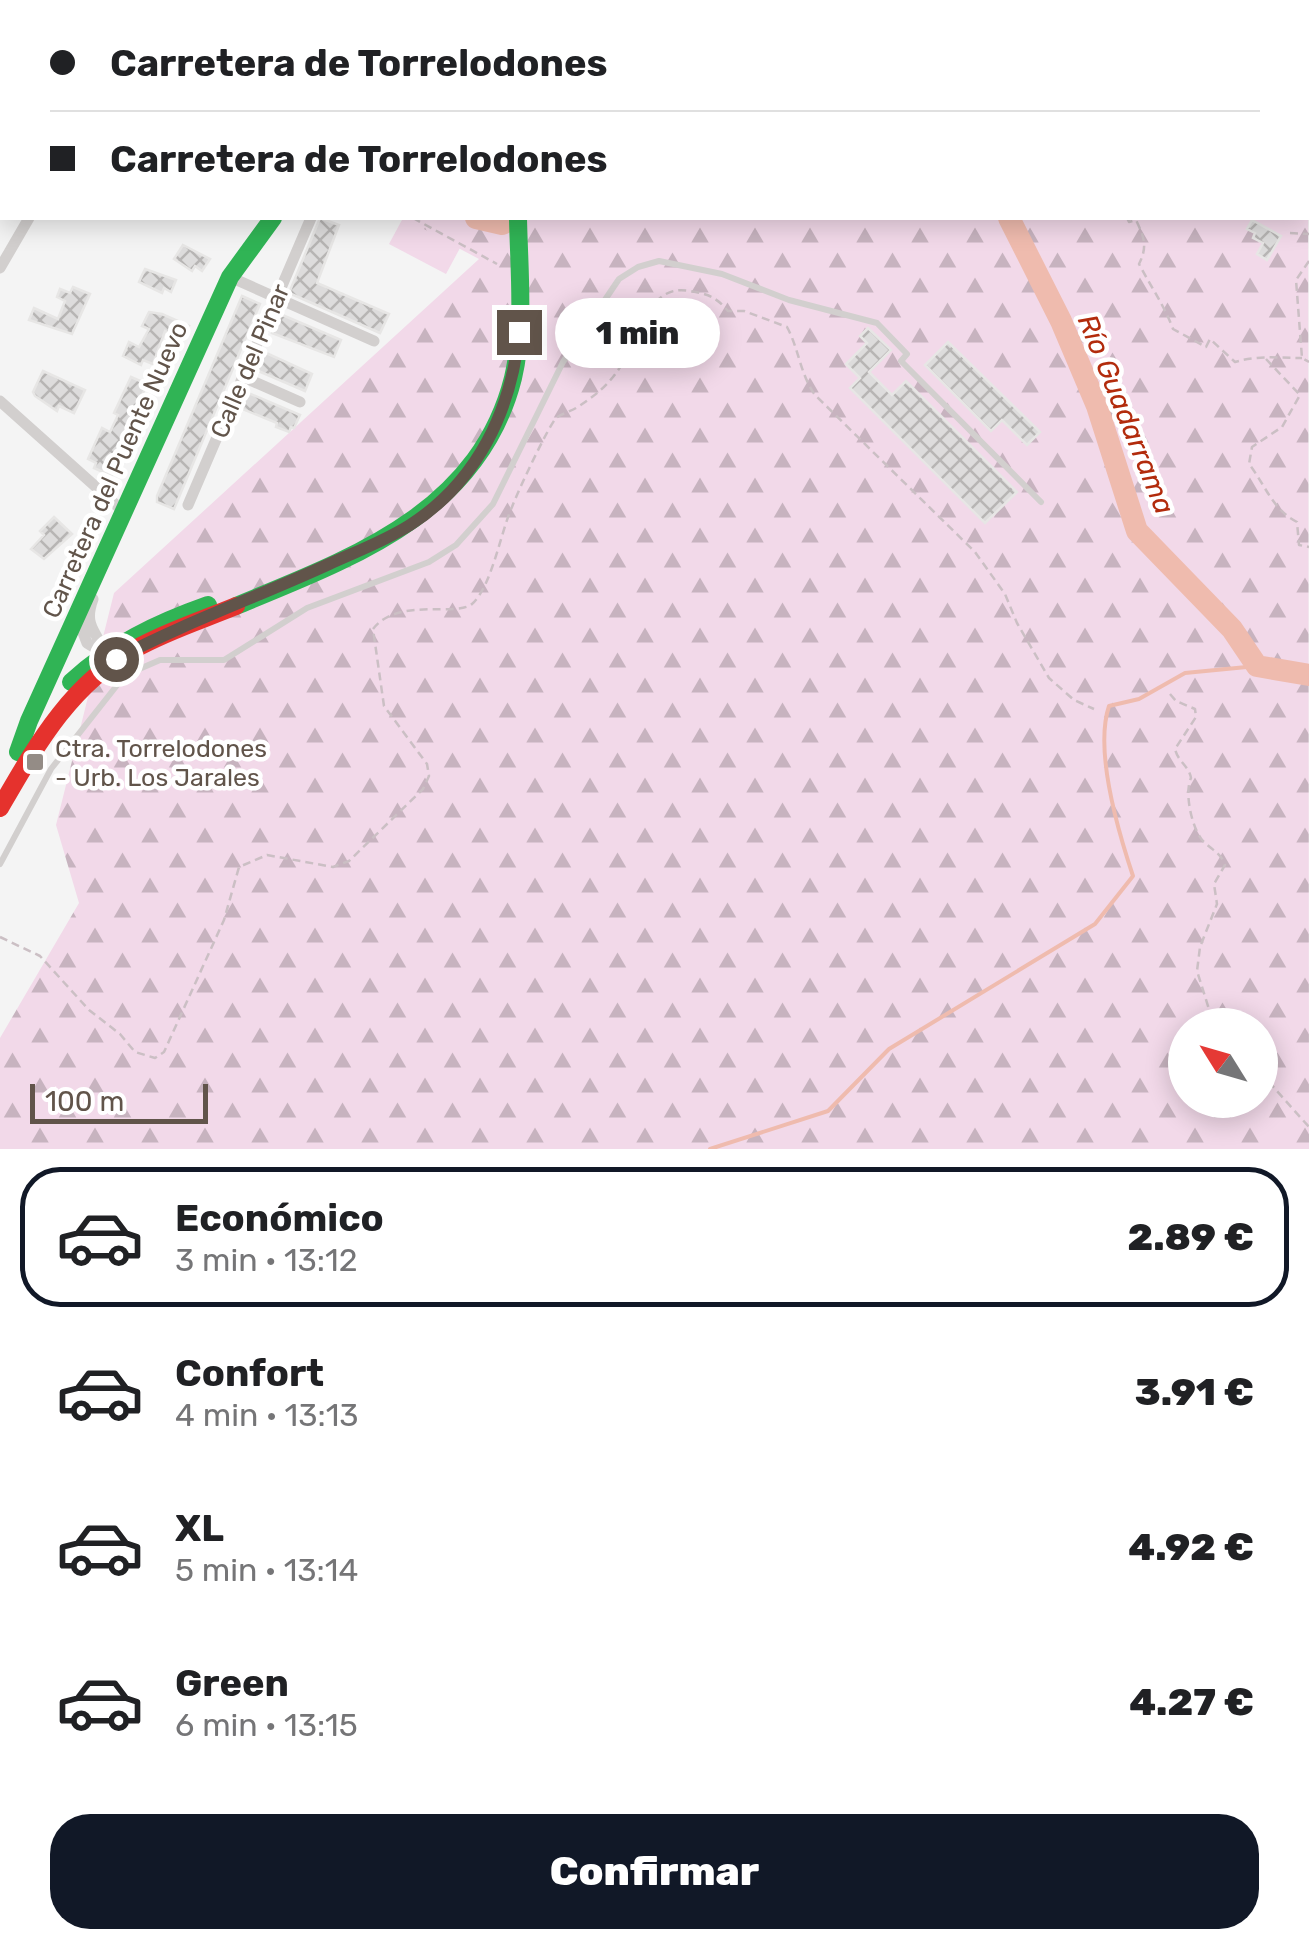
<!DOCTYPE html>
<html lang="es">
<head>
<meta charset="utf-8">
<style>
  body { margin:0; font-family:Rubik,sans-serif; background:#f6f6f6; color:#202124; height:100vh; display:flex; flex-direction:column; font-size:38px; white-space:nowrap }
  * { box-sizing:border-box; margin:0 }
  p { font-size:32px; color:#757577 }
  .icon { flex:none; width:55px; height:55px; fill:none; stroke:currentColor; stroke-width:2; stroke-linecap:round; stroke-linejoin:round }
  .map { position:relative; height:1149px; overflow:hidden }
  .details { display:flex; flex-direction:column; background:#fff; flex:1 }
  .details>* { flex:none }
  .banner { position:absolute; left:0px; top:0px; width:1310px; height:220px; box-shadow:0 5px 25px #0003; display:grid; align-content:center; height:220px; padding:0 50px; background:#fff }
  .needle { width:65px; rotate:307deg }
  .controls { position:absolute; left:1168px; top:1008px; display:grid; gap:20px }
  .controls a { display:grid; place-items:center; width:110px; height:110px; border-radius:50%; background:#fff; box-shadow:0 5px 25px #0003; font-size:50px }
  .scale { position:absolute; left:30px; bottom:25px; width:178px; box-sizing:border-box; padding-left:10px; border:5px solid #61544a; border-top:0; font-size:28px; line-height:35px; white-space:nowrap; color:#61544a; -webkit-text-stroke:8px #fff; paint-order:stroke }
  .end { position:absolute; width:45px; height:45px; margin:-22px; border:12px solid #61544a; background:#fff; box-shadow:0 0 0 5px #fff }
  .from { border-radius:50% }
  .bubble { position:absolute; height:70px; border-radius:35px; background:#fff; box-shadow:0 5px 25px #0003; font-size:32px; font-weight:800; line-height:70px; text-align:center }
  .banner b { display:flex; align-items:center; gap:35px; height:95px; font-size:38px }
  .banner b+b { border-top:2px solid #e0e0e0 }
  .banner i { width:25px; height:25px; background:#202124 }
  ul { padding:18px 0 0; list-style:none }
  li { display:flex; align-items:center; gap:30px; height:140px; margin:0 20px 15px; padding:0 30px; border:5px solid transparent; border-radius:40px }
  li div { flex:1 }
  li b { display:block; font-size:38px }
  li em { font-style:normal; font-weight:800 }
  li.current { border-color:#111827 }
  li>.icon { width:90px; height:90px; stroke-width:1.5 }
  .cta { display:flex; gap:20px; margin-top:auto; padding:20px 50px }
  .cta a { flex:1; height:115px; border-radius:40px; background:#111827; color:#fff; font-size:40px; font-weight:800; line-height:115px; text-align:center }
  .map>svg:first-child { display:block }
  .forest { fill:url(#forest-firs); fill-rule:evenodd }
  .green { fill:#f2d9e9 }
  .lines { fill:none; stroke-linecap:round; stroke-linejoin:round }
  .stream { stroke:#efbbae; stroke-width:4 }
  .river { stroke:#efbbae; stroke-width:22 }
  .building { fill:url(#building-cross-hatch); stroke:#e7e6e5; stroke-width:2.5 }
  .path { stroke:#cbbfc4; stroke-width:2.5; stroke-dasharray:8 5; stroke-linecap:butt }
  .lane { stroke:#d2cfce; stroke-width:6 }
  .street { stroke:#d2cfce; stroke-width:11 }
  .fast { stroke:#30b455; stroke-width:18 }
  .jam { stroke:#e5322d; stroke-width:18 }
  .rail { stroke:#cccac9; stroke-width:4 }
  .route { stroke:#61544a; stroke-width:12 }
  .poi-dot { fill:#948c86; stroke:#fff; stroke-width:4 }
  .labels { text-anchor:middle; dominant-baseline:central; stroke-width:9; stroke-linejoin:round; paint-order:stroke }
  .street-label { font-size:25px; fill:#61544a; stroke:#fff }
  .poi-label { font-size:25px; fill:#61544a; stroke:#fff; text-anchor:start }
  .water-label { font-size:28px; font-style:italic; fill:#b22b0c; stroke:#fff }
</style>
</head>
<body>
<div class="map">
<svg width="1309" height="1149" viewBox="0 0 1309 1149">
  <defs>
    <pattern id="forest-firs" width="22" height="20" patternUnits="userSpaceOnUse" patternTransform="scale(2.5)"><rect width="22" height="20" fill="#f2d9e9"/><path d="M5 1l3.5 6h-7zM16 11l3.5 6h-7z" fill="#c7b3bf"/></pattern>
    <pattern id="building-cross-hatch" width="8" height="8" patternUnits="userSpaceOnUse" patternTransform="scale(2.5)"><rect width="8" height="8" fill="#dddcdc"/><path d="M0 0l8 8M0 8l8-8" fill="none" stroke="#b7b5b4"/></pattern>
  </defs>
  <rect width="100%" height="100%" fill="#f4f4f4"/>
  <path class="forest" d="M501 0H1166L1173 2H504Z
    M1308 50 1309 1149H0V1038L79 903 56 825 114 593 479 259 402 218H1308ZM1185 1025H1260V1100H1185Z"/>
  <path class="green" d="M403 218 460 248 446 274 389 244Z"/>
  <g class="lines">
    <path class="stream" d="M710 1149 828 1111 889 1049 1095 924 1133 876C1118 831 1094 751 1109 706L1139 699 1185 673 1257 666"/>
    <path class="river" d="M197 0 201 2
      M476 218 502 224 515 218
      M1009 218 1061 321 1097 406 1137 531 1232 629 1257 666 1309 675"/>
  </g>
  <path class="building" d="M320 218 339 225 317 283 389 314 380 333 289 293Z
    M1252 220 1281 236 1267 260 1257 254 1263 243 1253 238 1255 233 1247 229Z
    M183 245 210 259 202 271 195 266 192 271 174 259Z
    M145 269 176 280 171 292 164 288 162 293 139 282Z
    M73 287 90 294 72 334 29 320 34 308 58 319 65 301 57 297 60 289 70 293Z
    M242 296 260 304 174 509 157 502V496Z
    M149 312 162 314 189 326 183 339 165 331 153 364 143 360 141 365 123 356 129 342 139 347 149 329 142 326Z
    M280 314 341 340 334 357 272 333Z
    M868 328 891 350 869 372 892 395 906 381 1017 492 985 523 850 388 860 378 846 364 867 343 860 336Z
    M948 342 1040 432 1027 445 1002 420 991 431 925 365Z
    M264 352 312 374 305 391 256 370Z
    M43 371 85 390 74 413 59 406 57 411 35 396 33 392Z
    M131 377 147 384 125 434 130 436 126 446 122 444 112 464 116 466 112 476 94 468 96 463 88 459 102 428 110 432 118 415 114 413Z
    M246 392 300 415 294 428 291 427 289 432 276 427 277 423 240 408Z
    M54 517 72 534 44 559 31 549 44 535 40 531Z"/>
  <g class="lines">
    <path class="path" d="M248 0 253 2
      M407 2 408 0
      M1308 55H1309
      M413 218 497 264
      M1127 218 1129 222 1136 220C1144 237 1148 246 1139 264 1151 287 1164 305 1173 329L1206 347 1210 339 1235 362C1259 355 1278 358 1302 358
      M1290 233 1309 234
      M1309 261 1296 280 1302 358 1309 362
      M1266 359 1300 395 1282 427 1252 447 1249 464C1266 486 1272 509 1297 522L1299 545 1309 547
      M1170 694 1176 701 1195 709 1196 717 1175 749C1178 762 1189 766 1191 778 1184 793 1192 829 1203 841 1212 850 1221 853 1225 865L1214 884 1217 904 1200 947 1197 971 1214 1025
      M0 937 40 956 89 1010 120 1034 135 1052 155 1058 164 1052 224 920 239 867 267 855 333 867 349 861 423 789 429 776 427 764 384 706 373 629C397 597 457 617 472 604 492 586 501 531 512 507 518 491 547 429 556 418 561 414 571 411 576 408 592 398 605 388 616 373 638 345 645 282 690 291 708 294 716 297 728 311H744L787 327C799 349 800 374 815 395L975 552 1005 594 1017 623 1049 678 1074 700 1094 709
      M1260 1072 1309 1127"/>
    <path class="lane" d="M0 864 51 769 118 684 137 670 160 660H224L307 608 429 562 456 545 493 504 563 362 619 279 638 267 659 261 722 274 789 300 877 323 907 354 901 361 1041 502"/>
    <path class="street" d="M463 0 466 2
      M1218 0 1221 2
      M1308 108 1309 109
      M0 268 29 218
      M230 277 374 341
      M243 377 300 402
      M0 401 124 512
      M188 505 311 218
      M93 599C80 634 108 633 99 660
      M77 617 87 643 105 654"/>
    <path class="fast" d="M546 2 547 0
      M236 606C352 558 479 513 513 378 525 327 519 270 518 218
      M71 682C111 645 157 623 208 605
      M18 752 29 721 230 277 273 218"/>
    <path class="jam" d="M0 808C36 746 70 684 135 649 167 631 202 620 236 606"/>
    <path class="rail" d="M1278 0 1283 2
      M1308 14H1309"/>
  </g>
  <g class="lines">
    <path class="route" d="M116 659C184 623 257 597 327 565 355 552 383 542 410 525 477 482 512 410 519 332"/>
  </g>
  <rect class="poi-dot" x="25" y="752" width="20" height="20" rx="5"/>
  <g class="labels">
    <g class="street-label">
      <text transform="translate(250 361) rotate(-67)">Calle del Pinar</text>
      <text transform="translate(115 470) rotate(-66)">Carretera del Puente Nuevo</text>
    </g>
    <g class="poi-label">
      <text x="55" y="748">Ctra. Torrelodones<tspan x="55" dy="29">- Urb. Los Jarales</tspan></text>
    </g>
    <g class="water-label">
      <text transform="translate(1126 414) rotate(68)">Río Guadarrama</text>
    </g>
  </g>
</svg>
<div class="controls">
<a><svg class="needle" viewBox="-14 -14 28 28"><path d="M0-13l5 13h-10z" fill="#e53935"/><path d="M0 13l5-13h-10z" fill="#757577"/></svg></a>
</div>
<div class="scale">100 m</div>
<i class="end from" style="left:116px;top:659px"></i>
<i class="end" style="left:519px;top:332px"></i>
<div class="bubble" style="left:555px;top:298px;width:165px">1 min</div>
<div class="banner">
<b><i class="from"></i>Carretera de Torrelodones</b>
<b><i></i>Carretera de Torrelodones</b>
</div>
</div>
<section class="details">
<ul>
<li class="current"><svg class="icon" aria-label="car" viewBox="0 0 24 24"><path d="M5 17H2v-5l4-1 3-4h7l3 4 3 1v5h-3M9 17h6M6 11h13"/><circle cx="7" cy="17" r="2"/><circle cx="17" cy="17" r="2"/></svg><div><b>Económico</b><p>3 min · 13:12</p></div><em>2.89 €</em></li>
<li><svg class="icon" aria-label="car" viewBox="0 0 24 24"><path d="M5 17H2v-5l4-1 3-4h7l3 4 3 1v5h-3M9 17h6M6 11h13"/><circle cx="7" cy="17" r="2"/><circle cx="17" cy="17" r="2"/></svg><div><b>Confort</b><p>4 min · 13:13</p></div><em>3.91 €</em></li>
<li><svg class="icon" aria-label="car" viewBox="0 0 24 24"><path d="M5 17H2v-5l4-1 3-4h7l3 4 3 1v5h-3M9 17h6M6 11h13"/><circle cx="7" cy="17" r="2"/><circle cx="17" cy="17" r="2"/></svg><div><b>XL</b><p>5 min · 13:14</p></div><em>4.92 €</em></li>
<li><svg class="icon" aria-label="car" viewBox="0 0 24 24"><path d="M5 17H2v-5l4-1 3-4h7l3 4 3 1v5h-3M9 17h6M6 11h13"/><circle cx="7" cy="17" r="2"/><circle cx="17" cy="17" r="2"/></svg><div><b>Green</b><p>6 min · 13:15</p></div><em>4.27 €</em></li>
</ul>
<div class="cta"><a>Confirmar</a></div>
</section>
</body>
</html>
